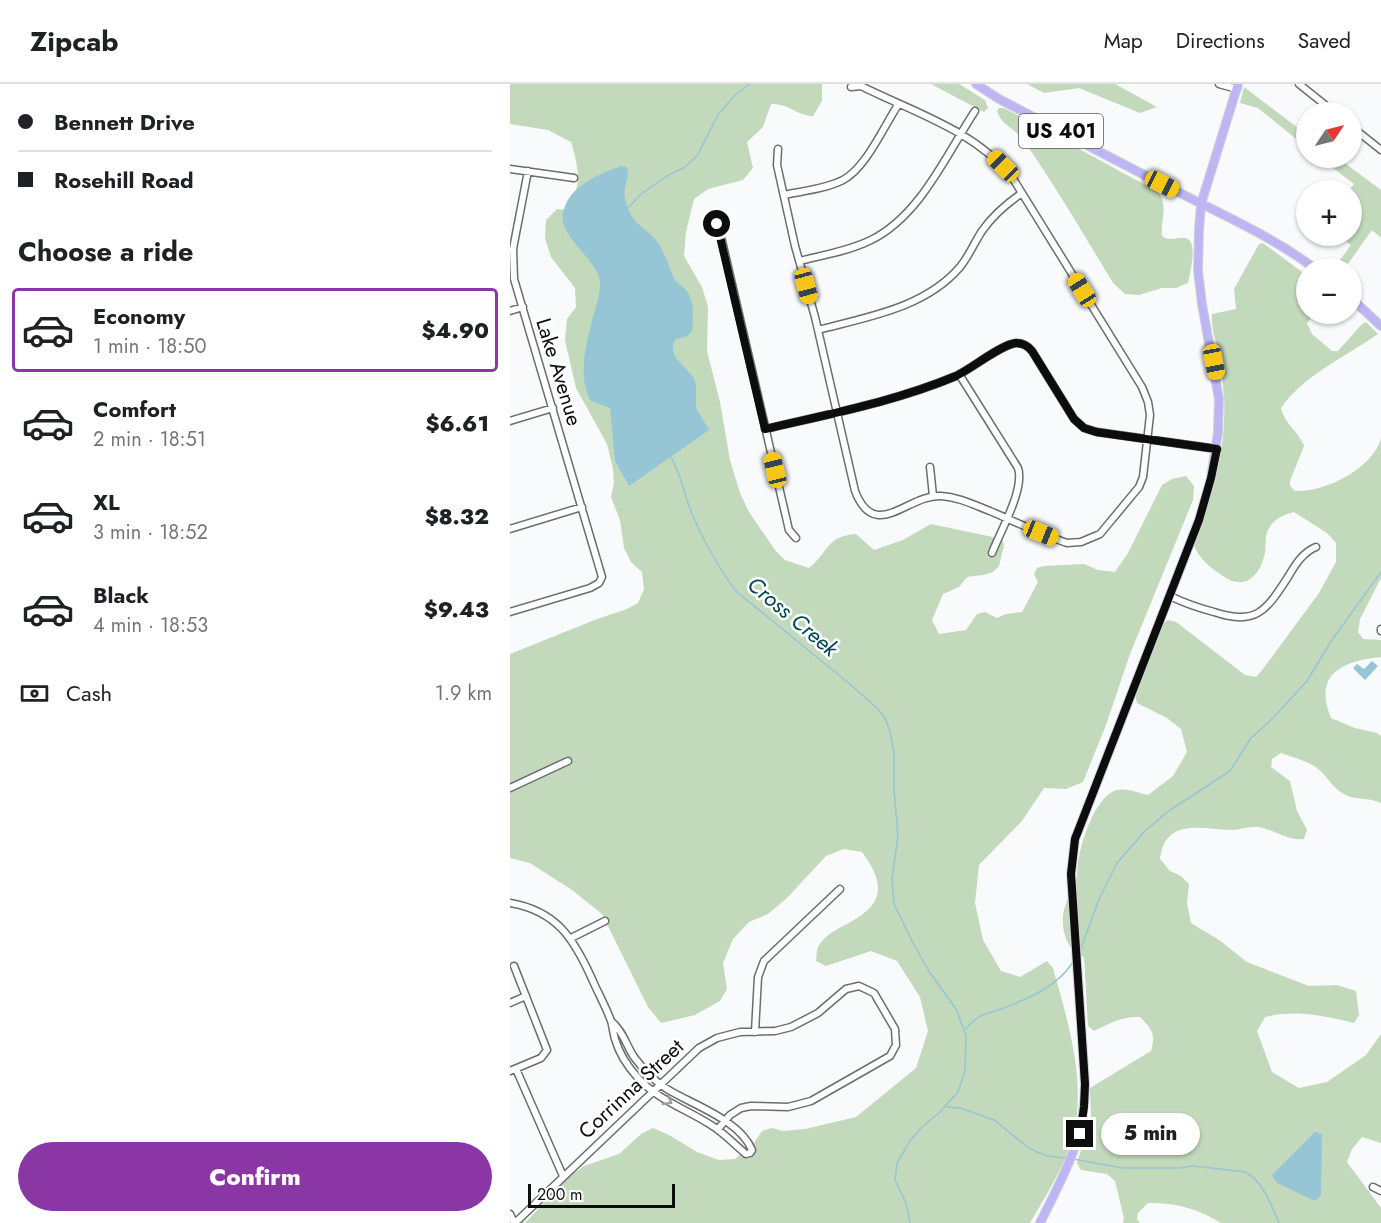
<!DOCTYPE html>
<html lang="en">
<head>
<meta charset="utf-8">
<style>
  body { margin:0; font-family:Jost,sans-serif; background:#f6f6f6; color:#202124; height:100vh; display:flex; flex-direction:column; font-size:22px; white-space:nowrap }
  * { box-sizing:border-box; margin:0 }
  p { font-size:20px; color:#757577 }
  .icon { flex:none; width:33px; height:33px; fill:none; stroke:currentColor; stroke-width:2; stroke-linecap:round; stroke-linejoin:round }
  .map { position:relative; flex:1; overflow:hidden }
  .drawer { display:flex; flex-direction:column; background:#fff; width:510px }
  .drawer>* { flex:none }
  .banner { display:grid; align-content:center; height:132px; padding:0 18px; background:#fff }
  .needle { width:39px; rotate:55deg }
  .buttons { position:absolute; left:786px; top:18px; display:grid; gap:12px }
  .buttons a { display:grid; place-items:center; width:66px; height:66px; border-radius:50%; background:#fff; box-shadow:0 2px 4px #0004; font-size:30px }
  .scale { position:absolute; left:18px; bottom:15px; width:147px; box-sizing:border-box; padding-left:6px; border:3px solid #0d0d0e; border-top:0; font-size:16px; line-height:21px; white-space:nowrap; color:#0d0d0e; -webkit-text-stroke:4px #fff; paint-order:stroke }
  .end { position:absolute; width:27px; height:27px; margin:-14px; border:8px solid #0d0d0e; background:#fff; box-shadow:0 0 0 3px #fff }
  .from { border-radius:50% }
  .bubble { position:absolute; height:42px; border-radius:21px; background:#fff; box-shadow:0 2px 4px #0004; font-size:20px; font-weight:800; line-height:42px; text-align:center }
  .car { position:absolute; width:18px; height:36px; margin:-18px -9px; border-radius:8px; box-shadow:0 0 4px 2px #0007; background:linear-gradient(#f5c518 24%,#345 0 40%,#f5c518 0 76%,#345 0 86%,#f5c518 0) }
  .banner b { display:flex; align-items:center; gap:21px; height:57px; font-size:22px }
  .banner b+b { border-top:2px solid #e0e0e0 }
  .banner i { width:15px; height:15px; background:#202124 }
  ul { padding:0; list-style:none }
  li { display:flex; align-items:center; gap:18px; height:84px; margin:0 12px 9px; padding:0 6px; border:3px solid transparent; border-radius:6px }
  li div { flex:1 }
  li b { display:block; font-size:22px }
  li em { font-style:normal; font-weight:800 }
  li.current { border-color:#8a36a4 }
  li>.icon { width:54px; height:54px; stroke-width:1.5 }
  h2 { padding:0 18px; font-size:27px; line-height:72px }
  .pay { display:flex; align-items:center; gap:15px; height:66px; padding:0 18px; font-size:22px }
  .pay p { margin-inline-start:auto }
  .action { display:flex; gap:12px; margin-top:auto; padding:12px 18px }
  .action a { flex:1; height:69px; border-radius:36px; background:#8a36a4; color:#fff; font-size:24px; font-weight:800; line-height:69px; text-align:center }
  header { display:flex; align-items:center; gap:36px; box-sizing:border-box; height:84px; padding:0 30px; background:#fff; border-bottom:2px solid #e0e0e0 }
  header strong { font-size:28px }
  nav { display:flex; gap:33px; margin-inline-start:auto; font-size:21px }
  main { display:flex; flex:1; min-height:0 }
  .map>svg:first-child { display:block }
  .green { fill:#c2d9bb }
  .water { fill:#96c5d5 }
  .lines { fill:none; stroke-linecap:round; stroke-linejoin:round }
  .stream { stroke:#96c5d5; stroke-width:1.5 }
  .minor-casing { stroke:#6c6d6e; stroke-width:9 }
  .major-casing { stroke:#d3d3d4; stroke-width:10 }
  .minor { stroke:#fff; stroke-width:6 }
  .major { stroke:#beb5f4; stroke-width:8 }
  .oneway { stroke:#9e9e9f }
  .route { stroke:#0d0d0e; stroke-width:8 }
  .labels { text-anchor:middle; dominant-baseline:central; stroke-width:5; stroke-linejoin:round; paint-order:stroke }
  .shield { fill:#fff; stroke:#565656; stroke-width:1.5 }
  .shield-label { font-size:20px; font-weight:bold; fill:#0d0d0e }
  .street-label { font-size:21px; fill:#0d0d0e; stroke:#fff }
  .water-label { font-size:22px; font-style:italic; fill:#004556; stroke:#fff }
</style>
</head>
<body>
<header>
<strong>Zipcab</strong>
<nav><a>Map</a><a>Directions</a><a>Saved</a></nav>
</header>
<main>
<section class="drawer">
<div class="banner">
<b><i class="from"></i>Bennett Drive</b>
<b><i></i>Rosehill Road</b>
</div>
<h2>Choose a ride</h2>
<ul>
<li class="current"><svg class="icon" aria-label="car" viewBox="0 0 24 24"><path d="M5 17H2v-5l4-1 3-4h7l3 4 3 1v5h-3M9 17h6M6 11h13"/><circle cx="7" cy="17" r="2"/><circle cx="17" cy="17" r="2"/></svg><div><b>Economy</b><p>1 min · 18:50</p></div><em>$4.90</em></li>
<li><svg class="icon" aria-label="car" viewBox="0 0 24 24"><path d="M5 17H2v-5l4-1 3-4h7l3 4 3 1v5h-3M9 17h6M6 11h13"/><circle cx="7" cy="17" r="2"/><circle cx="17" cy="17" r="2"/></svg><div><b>Comfort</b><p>2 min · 18:51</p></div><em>$6.61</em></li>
<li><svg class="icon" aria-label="car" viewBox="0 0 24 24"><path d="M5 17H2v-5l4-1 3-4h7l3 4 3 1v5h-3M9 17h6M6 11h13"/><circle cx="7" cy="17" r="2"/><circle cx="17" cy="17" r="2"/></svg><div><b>XL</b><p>3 min · 18:52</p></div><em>$8.32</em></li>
<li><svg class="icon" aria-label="car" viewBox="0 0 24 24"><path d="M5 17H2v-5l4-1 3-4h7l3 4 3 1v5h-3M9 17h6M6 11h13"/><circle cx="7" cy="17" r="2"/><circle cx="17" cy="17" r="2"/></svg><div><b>Black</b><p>4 min · 18:53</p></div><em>$9.43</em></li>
</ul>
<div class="pay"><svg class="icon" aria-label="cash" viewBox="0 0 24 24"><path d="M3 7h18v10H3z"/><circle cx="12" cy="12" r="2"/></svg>Cash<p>1.9 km</p></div>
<div class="action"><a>Confirm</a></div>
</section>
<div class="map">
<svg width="871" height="1139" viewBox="0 0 871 1139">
  <rect width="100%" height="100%" fill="#f9fafb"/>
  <path class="green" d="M0 0H312V17L303 32C285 31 281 20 261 20L253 43 237 58 243 84 233 96 198 105 184 115 176 148 174 172 192 203 198 223 197 267 210 318 220 376 230 409 239 428 265 466 275 476 299 484C319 468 316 452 346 450L364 466 393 456 421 440 492 455 494 461 489 482 483 488 473 491 457 493 449 503 433 510 422 536 429 550 456 546 467 530 475 528 487 534 496 530 512 528 528 498 524 490 527 484 534 482 574 480 588 486 605 488 618 469 652 401 662 395 676 392 684 402 683 416 620 570 596 641 573 698 556 705 534 704 512 737 469 781 465 819 473 856 491 887 510 893 537 877 543 884C559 942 580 1007 559 1065 549 1091 534 1115 520 1139H0V1134L15 1139 55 1096 74 1082 109 1070 131 1050 143 1044 159 1051 187 1068 209 1076 225 1075 244 1059 252 1047 262 1044 273 1047 295 1045 346 1033 406 984 418 947 410 913 387 877 361 867 316 882 306 877C307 873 306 867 308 863 318 846 335 843 350 832 378 813 369 791 352 768L334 765 316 772 277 814 258 830 239 838 223 855 213 879 217 905 210 917 185 931 151 939 138 923 92 830 62 806 20 779 0 774V570L87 535 117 525 128 519 134 505 132 488 121 478 114 464 110 436 101 413 104 399 103 385 97 360 66 304 55 256 57 235 66 223 65 204 41 173 35 154 36 136 47 125 58 126C72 102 69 84 61 58L38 46 0 40Z
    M421 0H449L475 16 478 24 474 28Z
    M517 0H605L647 23 630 29 569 4 534 9Z
    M734 3 796 50V63L748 24 730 19Z
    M489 24H494L648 108C659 121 650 137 652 152 660 158 666 153 675 154 689 156 680 189 678 199L666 204H652L629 211 615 210 603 199C574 151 546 103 514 57 506 45 491 41 487 27Z
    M810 74H828L871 106V154L862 146 835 184H824L841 161 829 152H842V106H839L844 100Z
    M753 159 796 191V230H805L797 239 802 250 822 267H828L852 240 856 238 868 250C835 273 794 291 771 324 775 341 788 346 794 362L780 397V402L785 407C814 409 864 384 871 354V494L850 535 848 548 853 555 871 556V573C832 577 803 590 821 634L845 644 867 649 871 652V719C859 713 846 717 834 710 822 704 817 691 807 684 797 677 783 673 771 669L762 675 761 683 780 697 787 727 797 746 794 755C778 757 765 746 749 743 740 742 730 746 721 746 692 745 655 733 650 775L660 787 671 792 679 800 677 819 681 839 709 856 737 878 799 902 827 901 846 907 849 931 844 939C816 932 785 925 755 933L747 947 762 988 789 1004 817 998 856 971 871 950V1059L852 1053 842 1065 837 1078 871 1124V1139H711C686 1124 667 1119 638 1119L628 1129 627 1135 630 1139H613L614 1134 605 1097 597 1090 571 1086 567 1079 581 1034 580 1004 641 967C646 950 642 945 630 933 609 933 602 939 584 947L578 942 574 873C556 868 550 842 554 826 557 815 563 806 566 796 568 789 567 780 569 773 572 755 585 717 602 708 613 702 627 709 638 711L663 692 677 668 671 645 657 634 627 619 625 610 652 540 658 536 666 538 735 591 746 593 753 585 809 509 826 478V459L817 449 784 428C773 431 763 435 758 446 754 453 757 465 754 473 748 495 732 506 713 492 700 483 691 477 684 462 701 412 717 367 714 313 713 299 711 285 709 271 706 257 701 245 702 230L726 225 724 205 749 160Z"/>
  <path class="water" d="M111 82 116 83 118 87C118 96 113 105 115 114 121 140 129 138 145 155 155 167 157 179 163 192 166 199 171 201 176 206 185 218 183 232 182 247L176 253 166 255 163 260V267L166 274 184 294 186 301V324L199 346 119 402 105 377 100 324 81 317C68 296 75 263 81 241 84 227 90 214 90 200 90 175 47 154 53 129 59 101 88 91 111 82Z
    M862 577 868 582 855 596 843 584 847 580 854 585Z
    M805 1048 812 1050 811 1111 805 1117 767 1099 762 1091Z"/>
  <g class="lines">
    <path class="stream" d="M118 124 131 110 157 92 175 83 187 72 208 31 224 12 240 0
      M160 372C172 389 174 413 183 432 193 456 211 488 227 508L341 601 369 626 376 636 380 648 384 669V706L388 752 382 795 384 820 404 861 419 887 446 925 456 951 455 987 448 1008 430 1028 411 1044 400 1057 387 1079 385 1096 396 1119 400 1139
      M570 867 589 815 607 779 635 747 660 726 720 687 741 654 763 634 797 597 822 556 871 488
      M456 945C470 927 478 931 496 923 520 914 549 901 563 878
      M437 1023 450 1024 484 1036 520 1065 537 1072 556 1074
      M563 1075 613 1084H669L683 1082 735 1088C752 1095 762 1123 769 1139"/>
    <defs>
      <path id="minor" d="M709 0 727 5
        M789 0 824 28
        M842 43 871 66
        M268 65 267 81 285 162 305 233 345 407C365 459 398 410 431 412 449 413 464 421 480 427 505 438 531 450 557 459L571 458 590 450 629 403 633 393 640 331 638 318 632 303 502 93C464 46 403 28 351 2L341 3
        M0 85 64 94
        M274 111C293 107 315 105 333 96 356 84 374 42 388 21
        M208 140 279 446 286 454
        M290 177C313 171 339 167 361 156 410 132 436 71 465 27
        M0 227 13 223
        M308 246C357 233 415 224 450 183 459 172 464 159 472 147 483 131 496 120 512 109
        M449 290 508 384C515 405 490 448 482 469
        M0 337 43 324
        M255 345C319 330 384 318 446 292 461 285 492 260 506 259 513 259 518 262 522 267L564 335 574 344 587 348 707 365
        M420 383 423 412
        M0 445 72 423
        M660 512C674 519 689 524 704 528 746 542 756 527 778 493 785 481 793 468 806 463
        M0 528 80 504 89 499 92 493 4 195 3 165 18 87
        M871 545V547
        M0 704 58 677
        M0 819C47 827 64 855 82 895 88 909 96 923 101 937 103 943 103 949 105 955 109 969 118 983 128 994 148 1016 176 1025 201 1041 214 1049 224 1060 236 1070L240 1069 242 1066C230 1036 183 1021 157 1005 144 997 133 985 124 973 116 961 113 947 102 938
        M61 854 95 837
        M0 919 16 912
        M245 948 248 893 254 877 330 805
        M6 985 53 1092
        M0 987 31 974 37 966 4 882
        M863 1103 871 1107
        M0 1130 4 1139
        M5 1139 189 964 207 954 230 948 265 947 281 943 308 929 336 905 349 902 364 909 385 945 386 961 380 972 301 1017 278 1023 241 1022 231 1024 220 1031 208 1045"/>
      <path id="major" d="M466 0 489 15C551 47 613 81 676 112 721 135 764 154 804 184
        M842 215 871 242
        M530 1139C554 1090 575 1056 575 1000L561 790 565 755 689 436 701 394 708 348 709 315 692 220 688 187 689 146 691 120 728 0"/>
    </defs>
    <use href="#minor" class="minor-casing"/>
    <use href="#major" class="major-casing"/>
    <use href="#minor" class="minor"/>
    <use href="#major" class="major"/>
  </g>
  <defs><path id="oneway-chevron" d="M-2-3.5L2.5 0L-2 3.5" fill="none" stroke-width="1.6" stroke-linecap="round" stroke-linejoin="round" transform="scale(1.5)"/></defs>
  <use class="oneway" href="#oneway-chevron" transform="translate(158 1017) rotate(30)"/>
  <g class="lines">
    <path class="route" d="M207 140 255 345C319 330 384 318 446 292 461 285 492 260 506 259 513 259 518 262 522 267L564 335 574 344 586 348 707 365 701 394 689 436 565 755 561 790 575 1000 574 1023 570 1050"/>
  </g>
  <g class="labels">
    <rect class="shield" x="509" y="30" width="84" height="34" rx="4.5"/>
    <g class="shield-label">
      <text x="551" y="47">US 401</text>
    </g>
    <g class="street-label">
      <text transform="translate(49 288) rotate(73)">Lake Avenue</text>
      <text transform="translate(121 1005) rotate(-43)">Corrinna Street</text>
    </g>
    <g class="water-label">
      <text transform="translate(283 532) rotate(40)">Cross Creek</text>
    </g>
  </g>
</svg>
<div class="buttons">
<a><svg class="needle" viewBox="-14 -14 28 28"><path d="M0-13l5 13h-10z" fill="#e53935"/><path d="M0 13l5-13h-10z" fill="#757577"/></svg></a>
<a>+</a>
<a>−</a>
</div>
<div class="scale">200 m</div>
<i class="end from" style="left:207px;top:140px"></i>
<i class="end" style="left:570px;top:1050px"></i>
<div class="bubble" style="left:591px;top:1029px;width:99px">5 min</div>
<i class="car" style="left:493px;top:82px;rotate:315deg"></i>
<i class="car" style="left:652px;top:100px;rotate:117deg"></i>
<i class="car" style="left:296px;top:202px;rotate:165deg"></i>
<i class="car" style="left:572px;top:206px;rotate:328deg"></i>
<i class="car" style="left:704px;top:278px;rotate:169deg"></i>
<i class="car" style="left:265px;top:386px;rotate:346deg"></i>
<i class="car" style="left:531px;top:449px;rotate:112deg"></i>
</div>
</main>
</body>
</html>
